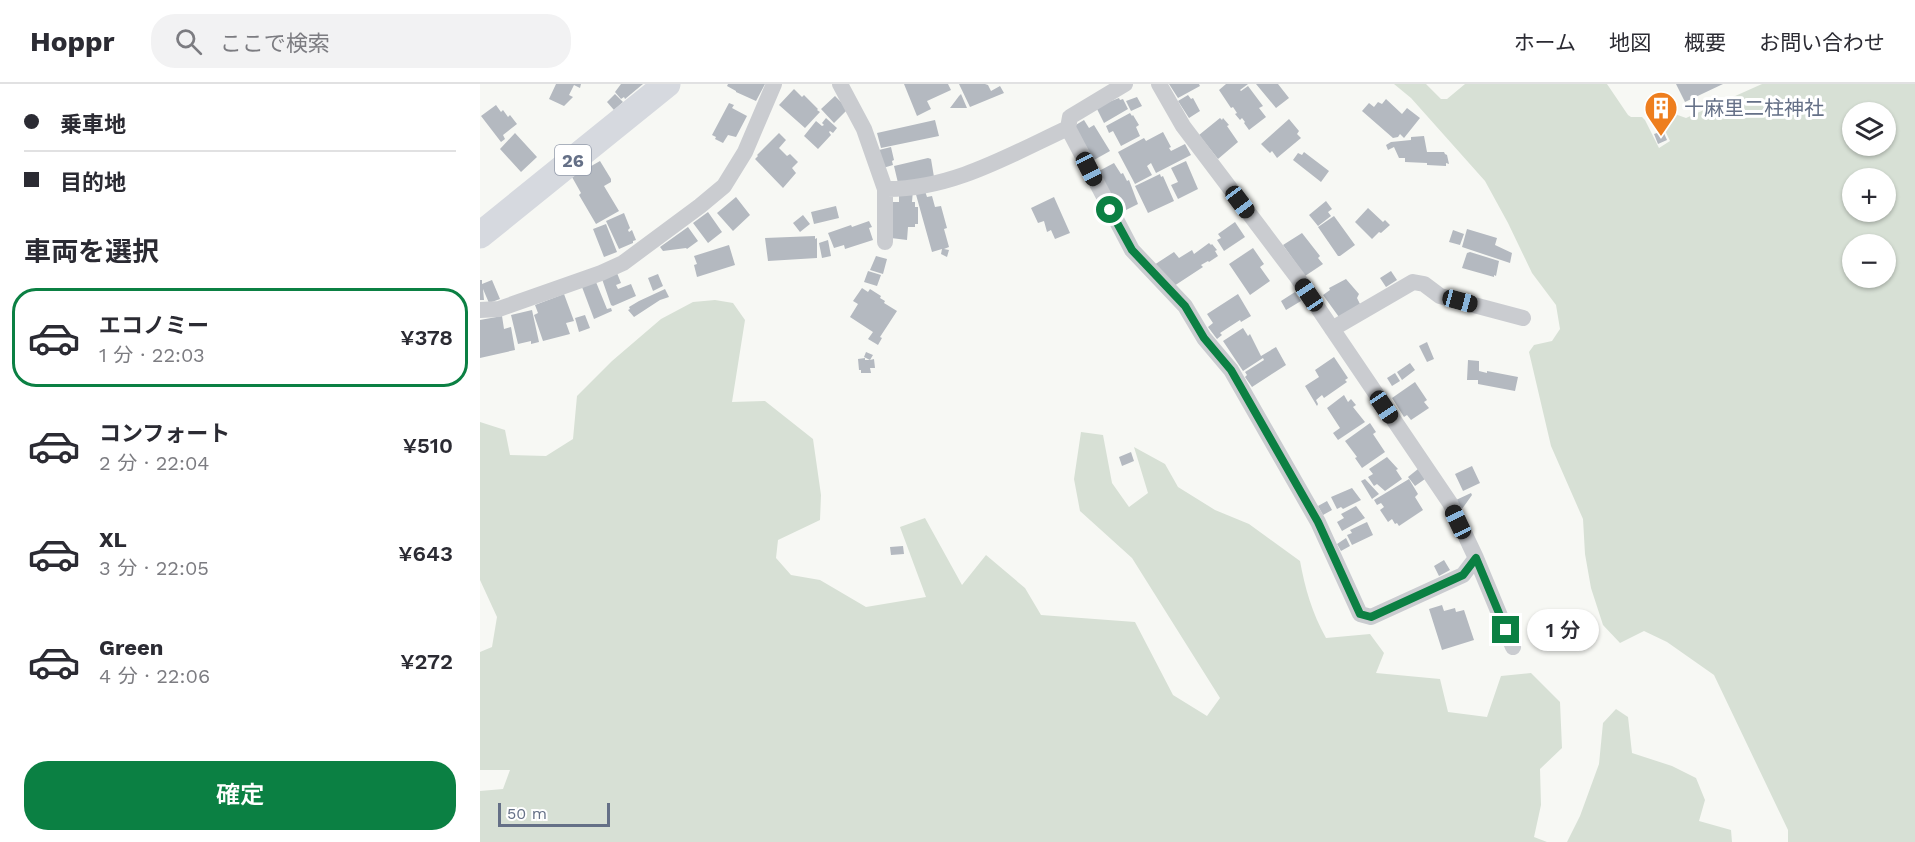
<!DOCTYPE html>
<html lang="ja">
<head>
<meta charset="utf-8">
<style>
  body { margin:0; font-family:"Work Sans","Noto Sans JP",sans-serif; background:#f2f2f3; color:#2b2b33; height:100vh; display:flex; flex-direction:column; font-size:22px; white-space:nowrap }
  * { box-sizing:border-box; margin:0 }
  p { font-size:20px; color:#7c7c81 }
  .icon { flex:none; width:33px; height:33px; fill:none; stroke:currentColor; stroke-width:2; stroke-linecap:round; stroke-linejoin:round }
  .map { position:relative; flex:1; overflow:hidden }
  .panel { display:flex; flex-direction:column; background:#fff; width:480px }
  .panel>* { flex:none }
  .guide { display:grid; align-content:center; height:132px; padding:0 24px; background:#fff }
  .fabs { position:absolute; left:1362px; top:18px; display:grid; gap:12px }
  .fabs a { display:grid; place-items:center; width:54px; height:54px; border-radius:50%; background:#fff; box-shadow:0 2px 4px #0004; font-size:30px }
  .scale { position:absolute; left:18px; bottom:15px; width:112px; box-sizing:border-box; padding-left:6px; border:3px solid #657087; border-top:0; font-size:16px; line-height:21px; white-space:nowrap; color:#657087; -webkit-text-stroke:4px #fff; paint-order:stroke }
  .end { position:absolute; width:27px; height:27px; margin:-14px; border:8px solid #0b8043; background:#fff; box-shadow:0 0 0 3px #fff }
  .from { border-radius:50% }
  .bubble { position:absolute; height:42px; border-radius:21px; background:#fff; box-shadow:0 2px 4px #0004; font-size:20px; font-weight:600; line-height:42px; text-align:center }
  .car { position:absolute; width:18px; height:36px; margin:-18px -9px; border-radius:8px; box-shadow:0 0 4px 2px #0007; background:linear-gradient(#222 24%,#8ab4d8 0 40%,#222 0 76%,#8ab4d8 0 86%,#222 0) }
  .guide b { display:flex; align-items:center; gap:21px; height:57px; font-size:22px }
  .guide b+b { border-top:2px solid #e1e1e2 }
  .guide i { width:15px; height:15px; background:#2b2b33 }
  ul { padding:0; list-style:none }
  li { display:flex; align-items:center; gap:18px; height:99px; margin:0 12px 9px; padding:0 12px; border:3px solid transparent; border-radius:24px }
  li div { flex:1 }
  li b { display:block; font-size:22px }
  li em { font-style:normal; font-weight:600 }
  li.selected { border-color:#0b8043 }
  li>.icon { width:54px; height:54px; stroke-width:1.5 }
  h2 { padding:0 24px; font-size:27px; line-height:72px }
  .action { display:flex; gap:12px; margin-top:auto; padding:12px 24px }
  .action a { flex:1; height:69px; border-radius:24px; background:#0b8043; color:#fff; font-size:24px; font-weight:600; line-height:69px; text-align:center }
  header { display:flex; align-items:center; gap:36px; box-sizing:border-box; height:84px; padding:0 30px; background:#fff; border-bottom:2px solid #e1e1e2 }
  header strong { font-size:28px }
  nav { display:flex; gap:33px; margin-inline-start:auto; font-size:21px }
  .search { width:420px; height:54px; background:#f2f2f3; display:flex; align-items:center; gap:15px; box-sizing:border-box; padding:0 21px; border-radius:24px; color:#7c7c81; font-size:22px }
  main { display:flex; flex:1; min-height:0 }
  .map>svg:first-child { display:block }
  .green { fill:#d7e0d5; fill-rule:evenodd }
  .building { fill:#b4b9c0 }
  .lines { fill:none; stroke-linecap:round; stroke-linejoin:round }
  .street { stroke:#caccd0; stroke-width:16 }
  .primary { stroke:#d6d9df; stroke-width:27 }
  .route { stroke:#0b8043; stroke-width:8 }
  .labels { text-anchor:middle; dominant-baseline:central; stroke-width:6; stroke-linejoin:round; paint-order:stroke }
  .shield { fill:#fff; stroke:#939bab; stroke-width:1.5 }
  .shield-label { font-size:18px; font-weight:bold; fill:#657087 }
  .poi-label { font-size:20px; fill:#657087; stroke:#fff; text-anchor:start }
</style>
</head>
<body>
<header>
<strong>Hoppr</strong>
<div class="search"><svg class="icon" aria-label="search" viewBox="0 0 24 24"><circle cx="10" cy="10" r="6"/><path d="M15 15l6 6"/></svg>ここで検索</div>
<nav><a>ホーム</a><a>地図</a><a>概要</a><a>お問い合わせ</a></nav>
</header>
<main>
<section class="panel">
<div class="guide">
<b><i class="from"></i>乗車地</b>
<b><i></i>目的地</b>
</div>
<h2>車両を選択</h2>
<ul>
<li class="selected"><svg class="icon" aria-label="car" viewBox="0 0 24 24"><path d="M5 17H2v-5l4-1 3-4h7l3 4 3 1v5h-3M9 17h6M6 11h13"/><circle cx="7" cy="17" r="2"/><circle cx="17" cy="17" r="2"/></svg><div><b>エコノミー</b><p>1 分 · 22:03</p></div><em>¥378</em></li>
<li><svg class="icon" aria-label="car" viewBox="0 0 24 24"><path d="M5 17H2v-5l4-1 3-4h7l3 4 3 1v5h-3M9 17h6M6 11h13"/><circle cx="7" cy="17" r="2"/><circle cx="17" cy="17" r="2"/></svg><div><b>コンフォート</b><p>2 分 · 22:04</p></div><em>¥510</em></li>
<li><svg class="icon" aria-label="car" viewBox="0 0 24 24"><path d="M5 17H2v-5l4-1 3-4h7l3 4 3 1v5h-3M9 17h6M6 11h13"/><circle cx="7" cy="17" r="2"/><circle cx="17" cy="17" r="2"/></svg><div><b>XL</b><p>3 分 · 22:05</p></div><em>¥643</em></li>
<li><svg class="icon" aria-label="car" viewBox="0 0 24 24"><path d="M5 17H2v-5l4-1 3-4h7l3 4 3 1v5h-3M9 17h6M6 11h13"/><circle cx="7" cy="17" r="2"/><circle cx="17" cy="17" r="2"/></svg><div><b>Green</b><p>4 分 · 22:06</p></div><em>¥272</em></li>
</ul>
<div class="action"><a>確定</a></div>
</section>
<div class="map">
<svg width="1435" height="758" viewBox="0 0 1435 758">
  <rect width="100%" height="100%" fill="#f7f8f4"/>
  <path class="green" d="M914 0H946L961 15H967L985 0H1127L1148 31 1151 33H1162L1165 36 1179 64 1190 57 1181 38 1183 31 1192 29 1206 34 1282 0H1435V758H1308V746L1234 591 1187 558 1164 547 1140 559 1123 541 1111 504 1105 470 1103 435 1071 362 1049 268 1054 261 1072 257 1080 245 1076 221 1052 189 1028 139 1005 97 931 14ZM1372 28H1406V62H1372ZM1372 94H1406V128H1372ZM1372 160H1406V194H1372Z
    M235 216 253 219 265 236 252 318 285 317 333 355 341 411 340 436 298 456 296 474 311 491 340 496 386 523 446 513 420 443 445 434 482 501 506 471 545 504 561 531 655 538 693 611 727 632 740 614 652 474 600 427 594 395 601 348 623 351 632 399 649 423 668 409 654 363 685 380 698 403 735 426 769 440 820 477C825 504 832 529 846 554L890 550 904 569 896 589 960 595 968 628 1007 633 1021 592 1051 589 1080 618 1082 664 1060 685 1061 721 1054 753 1067 758H0V707L23 705 30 686H0V568L12 563 17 533 0 496V338L25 346 30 371 66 372 93 355 97 312 132 277 181 235 213 218Z
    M1136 625 1148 633 1152 669 1192 682 1216 694 1225 716 1219 737 1251 746 1252 758H1087L1100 732 1119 680 1123 639Z"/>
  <path class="building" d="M76 0H101L100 4 94 1 89 11 93 13 84 22 69 15Z
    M141 0H163L145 15 144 13 141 15 135 8Z
    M248 0H285L276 17 256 8V7L247 2Z
    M424 0H468L471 6 447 17 451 25 437 32Z
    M479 0H505L508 1 511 7 520 2 524 9 490 23Z
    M689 0H719L720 2 698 14Z
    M746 0H768L760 6 761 7 768 2 783 22 779 24 786 33 769 46 764 39 765 38 762 34 760 36 755 30 757 29 753 23 751 24 739 6Z
    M776 0H798L809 14 796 24Z
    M1196 0H1243L1205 18Z
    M314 5 322 13 324 11 338 25 337 26 340 28 325 44 299 21Z
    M135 10 143 18 134 26 127 18Z
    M481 10 487 24H470L479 12Z
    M708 11 711 15 713 14 720 27 709 34 698 17Z
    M355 12 368 25 354 39 341 25Z
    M657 13 662 22 651 27 646 17Z
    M639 14 640 16 643 15 648 25 624 39 616 23Z
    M906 15 922 30 927 24 940 34 924 54 920 50 918 53 913 54 882 27 889 19 894 23 898 18 902 20Z
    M249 19 254 21 252 24 267 32 256 53 248 51 243 59 235 55 236 53 232 51Z
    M16 21 21 28 23 26 28 33 30 31 37 40 23 51 25 55 21 58 1 32Z
    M650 29 652 32 653 31 659 41 656 43 660 52 641 62 633 47 629 49 626 42Z
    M346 34 357 44 353 49 350 47 349 48 351 51 338 65 324 52 336 37 342 42 344 41 342 39Z
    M740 34 742 36 743 34 749 41 747 42 758 58 738 75 719 51Z
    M809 35 819 47 817 50 821 54 797 74 792 67 790 69 781 60Z
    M455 36 459 52 401 64 397 49Z
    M604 36 609 44 614 41 630 67 614 76 594 42Z
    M1183 47 1187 56 1178 60 1174 50Z
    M683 48 691 63 689 64 691 67 705 60 711 71 676 89 671 79 667 82 672 91 655 100 638 68 664 54 666 57Z
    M35 49 57 73 41 88 20 65Z
    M299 49 306 56 299 64 307 72 310 70 318 78 312 84 316 89 303 104 275 75 278 72 277 71Z
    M944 52 947 68H964L965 70 967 71 969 80 966 79V82L947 81V79L925 78V74H919L914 63 908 66 906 61 911 58 931 56V53Z
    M411 63 414 76 412 77 413 81 403 84 399 66Z
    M824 68 849 87 841 98 813 76 818 69 822 71Z
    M448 74 451 75 454 93 418 99 414 82Z
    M120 77 131 95V98L124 102 139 127 116 140 99 111 101 109 92 93Z
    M706 77 718 105 698 115 691 101 698 98 691 84Z
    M634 79 641 90 643 89 647 97 649 96 658 120 640 129 619 87Z
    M680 90 681 93 683 92 694 117 668 129 655 102Z
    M444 104 447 113 452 112 455 123 461 122 467 144 464 145 469 163 464 165 469 166 467 173 461 170 462 165 452 168 435 107Z
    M433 106 432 118H435V123H438V140H435V143H428L427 156 411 154 412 118H419V108Z
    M256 113 270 131 253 147 237 129Z
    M574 113 590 149 575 155 571 146 567 148 564 137 558 139 551 124Z
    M846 117 852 125 848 128 851 132 838 142 829 131Z
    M356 122 359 134 334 140 331 128Z
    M888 124 903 138 905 136 910 141 901 149 899 148 892 155 875 138Z
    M228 128 242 148 228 159 213 139Z
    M144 129 150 144 148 146 149 148 152 146 156 156 153 157V159L139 165 126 137Z
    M323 131 330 140 320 148 313 139Z
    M854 132 875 161 860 172H858L838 143Z
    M389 137 392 143 389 144 393 156 365 165 364 161 354 164 348 149 371 141 372 143Z
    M755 138 765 153 744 167 737 156 741 154 738 150Z
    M126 140 137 168 124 173 113 145Z
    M208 143 218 157 207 165 206 164 183 167 180 163Z
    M987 145 1017 154 1015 161 1032 169 1030 179 982 163Z
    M973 146 984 150 980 161 969 158Z
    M822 149 840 172 838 174 843 180 825 192 803 161Z
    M335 152V155L337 154V174L288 177 285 154Z
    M348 156 351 172 342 174 339 159Z
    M729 159 731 161 732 160 737 166 735 167 738 172 729 178 728 177 721 181 723 183 694 202 674 181 694 168 699 174 712 166 714 170Z
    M249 161 255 181 217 193 214 181 217 180 214 172Z
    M773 164 784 180 780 183 790 197 770 211 749 180Z
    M990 168 1019 177 1016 192 1014 191V193L982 184 987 169Z
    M396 172 407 175 403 190 390 186Z
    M388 187 401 191 397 202 384 198Z
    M911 187 917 196 906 203 900 194Z
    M137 189 141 199 136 201 138 205 151 200 156 212 133 222 131 221 122 195Z
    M178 190 183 202 173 207 168 194Z
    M866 195 879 210 877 214 880 220 859 233 843 211 850 206 849 204Z
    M0 196H2V200L12 196 20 215 9 219 3 205 4 216H0Z
    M116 198 127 225 131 224 132 227 114 235 102 203Z
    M382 204 388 208 390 205 401 212 400 214 405 217 404 219 417 227 400 253 402 254 398 261 388 255 393 248 370 233 378 220 373 217Z
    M185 205 189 213 180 216 154 233 148 226 150 225 149 223 159 217Z
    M815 208 821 217 806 226 801 217Z
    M84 210 94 237 86 239 90 250 63 257 54 231 58 229 55 221Z
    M758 210 771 232 761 238 760 236 740 249 742 251 737 255 728 243 733 239 727 230Z
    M52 226 59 258 51 260V257L38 260 31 231Z
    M105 231 110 244 99 248 95 234Z
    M22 232 24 245 31 243 35 266 0 274V236Z
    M763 244 768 252 770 250 781 272 796 263 806 281 772 303 765 293 767 291 765 288 784 276 783 274 763 287 743 257Z
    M947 258 954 275 947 278 939 262Z
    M386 268 393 271 390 276 394 275 395 284H390L391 289H381V286H379L378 275 385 274V276H390L384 273Z
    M854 273 868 294 865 296 867 298 844 314 842 311 836 316 838 320 837 322 825 302 839 293 835 286Z
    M988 276 999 277V287L1007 289V287L1038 293 1035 307 998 300V296H987Z
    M930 279 935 286 922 296 917 288Z
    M915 289 920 297 912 302 907 294Z
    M935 298 947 316 944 318 949 324 931 336 927 331 924 333 912 314Z
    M864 311 868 318 871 315 876 321 873 323 885 338 858 356 853 349 860 344 847 324Z
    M890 339 896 348 893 350 905 368 882 384 875 374 877 373 865 357Z
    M651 368 654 377 642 382 639 373Z
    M907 373 918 385 916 386 922 395 905 407 897 400 894 402 888 393 893 390 889 385Z
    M992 382 1000 399 983 407 975 390Z
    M938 385 945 395 935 402 928 393Z
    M885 395 899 410 892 415 881 397Z
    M929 395 938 410 935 413 943 426 919 442 917 439 915 440 912 435 908 438 900 426 904 423 901 419 897 421 894 416Z
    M872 404 881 416 863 425 861 423 857 425 851 413Z
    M991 409 992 411 982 425 976 416Z
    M847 417 852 426 843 431 838 422Z
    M876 422 885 434 862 447 857 438 864 434 861 430Z
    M887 438 893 451 872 461 867 451 872 449 870 446Z
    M866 454 870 462 861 467 857 460Z
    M423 462 424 470 411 471 410 463Z
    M964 476 970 486 959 492 954 482Z
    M962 521 964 527 975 524 976 528 984 526 994 556 962 566 949 525Z"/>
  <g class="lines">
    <path class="street" d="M360 0 384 45 405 105V158
      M645 0 590 33 588 44 652 166 705 222 724 254 751 286 838 438 880 530 891 533 983 491 996 474
      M679 0 703 42 817 193 970 419 996 474 1033 563
      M405 105C471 106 530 71 588 44
      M0 226 19 225 121 189 143 179 220 122 244 102 265 68 294 0
      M852 245 933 198 944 200 960 212 1043 234"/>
    <path class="primary" d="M0 151 187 0"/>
  </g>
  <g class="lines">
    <path class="route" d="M630 126 652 166 705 222 724 254 751 286 838 438 880 530 891 533 983 491 996 474 1026 546"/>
  </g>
  <defs>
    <symbol id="building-pin" viewBox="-11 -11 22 30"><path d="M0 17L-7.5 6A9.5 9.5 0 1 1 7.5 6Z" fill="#ee7e1e" stroke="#fff"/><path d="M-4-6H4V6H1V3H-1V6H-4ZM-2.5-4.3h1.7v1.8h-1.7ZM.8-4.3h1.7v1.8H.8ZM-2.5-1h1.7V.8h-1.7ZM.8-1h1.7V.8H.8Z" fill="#fff"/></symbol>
  </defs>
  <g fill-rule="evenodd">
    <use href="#building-pin" x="1162" y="5" width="38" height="52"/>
  </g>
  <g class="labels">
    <rect class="shield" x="75" y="61" width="36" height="30" rx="4.5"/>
    <g class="shield-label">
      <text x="93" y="76">26</text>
    </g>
    <g class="poi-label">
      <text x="1204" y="24">十麻里二柱神社</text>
    </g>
  </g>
</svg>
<div class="fabs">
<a><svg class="icon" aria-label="layers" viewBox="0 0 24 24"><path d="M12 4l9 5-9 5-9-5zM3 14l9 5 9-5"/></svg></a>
<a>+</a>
<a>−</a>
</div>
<div class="scale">50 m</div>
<i class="end from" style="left:630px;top:126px"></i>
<i class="end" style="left:1026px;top:546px"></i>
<div class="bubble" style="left:1047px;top:525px;width:72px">1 分</div>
<i class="car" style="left:609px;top:85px;rotate:153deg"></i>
<i class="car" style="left:760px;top:118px;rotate:143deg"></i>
<i class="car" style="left:829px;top:211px;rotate:326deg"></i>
<i class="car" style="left:980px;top:217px;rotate:105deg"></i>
<i class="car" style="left:904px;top:323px;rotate:146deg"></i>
<i class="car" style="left:978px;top:438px;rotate:335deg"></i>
</div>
</main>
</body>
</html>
